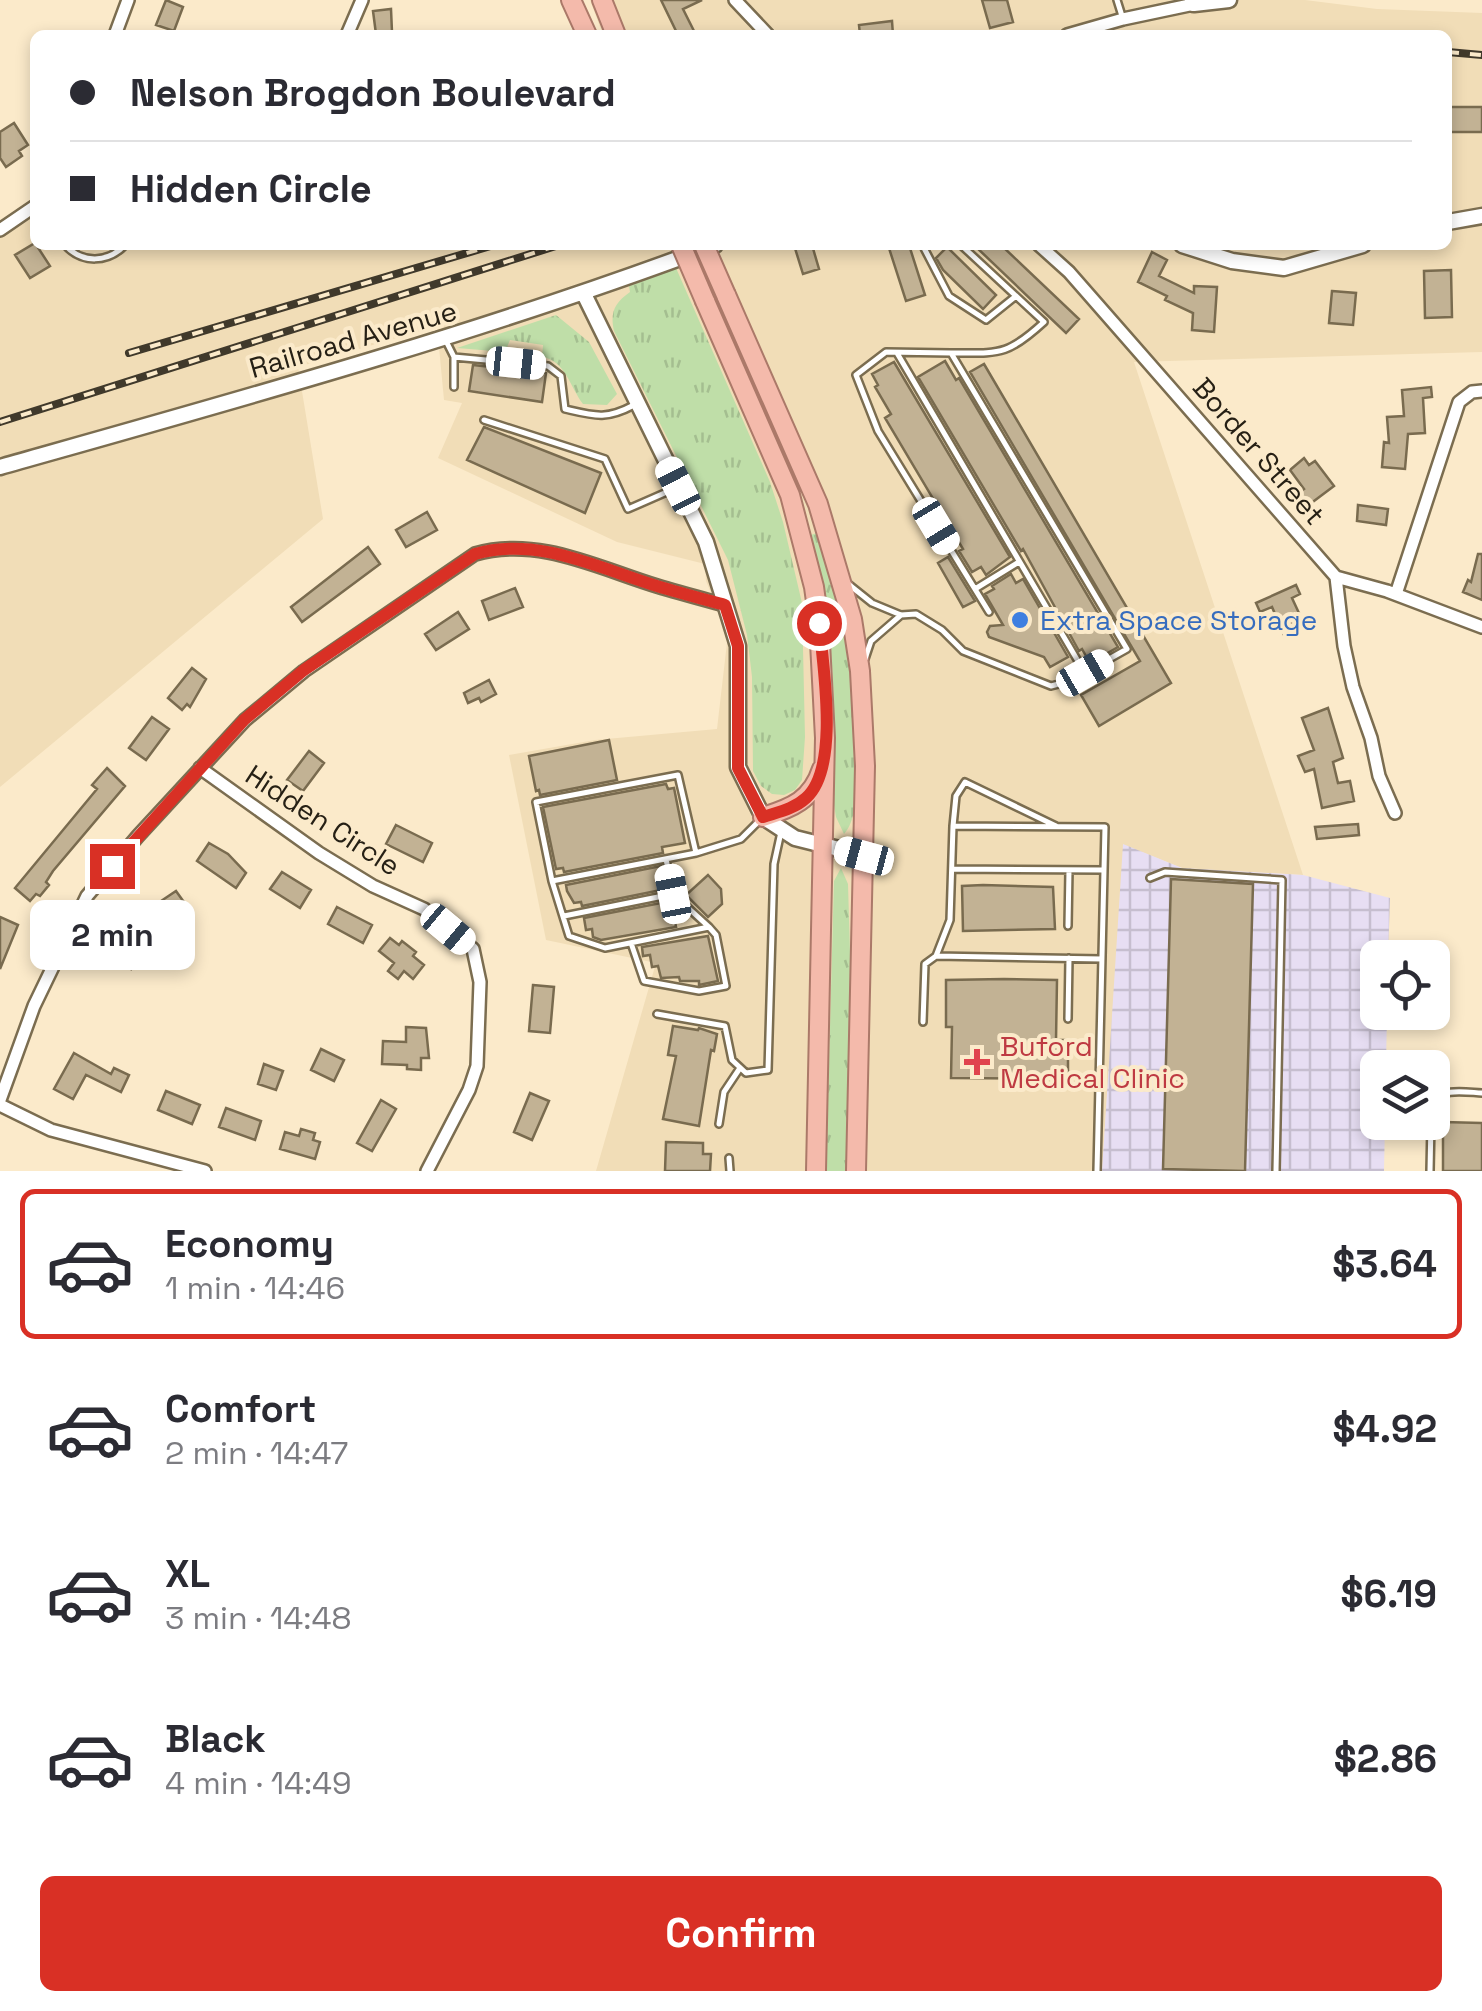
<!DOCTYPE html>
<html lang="en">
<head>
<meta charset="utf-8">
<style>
  body { margin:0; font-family:"Space Grotesk",sans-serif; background:#f2f2f3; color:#2b2b33; height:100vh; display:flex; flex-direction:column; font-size:38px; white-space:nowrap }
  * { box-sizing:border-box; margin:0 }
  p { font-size:32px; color:#7c7c81 }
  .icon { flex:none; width:55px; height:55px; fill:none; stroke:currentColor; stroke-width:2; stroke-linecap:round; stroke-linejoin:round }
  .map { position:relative; height:1171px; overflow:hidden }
  .panel { display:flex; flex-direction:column; background:#fff; flex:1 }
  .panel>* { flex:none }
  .top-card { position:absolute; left:30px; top:30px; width:1422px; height:220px; border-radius:15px; box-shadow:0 5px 15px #0003; display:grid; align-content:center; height:220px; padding:0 40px; background:#fff }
  .controls { position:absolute; left:1360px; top:940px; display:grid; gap:20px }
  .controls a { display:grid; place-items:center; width:90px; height:90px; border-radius:15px; background:#fff; box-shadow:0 5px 15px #0003; font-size:50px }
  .end { position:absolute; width:45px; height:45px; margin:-22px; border:12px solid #d93025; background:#fff; box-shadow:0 0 0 5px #fff }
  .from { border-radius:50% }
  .bubble { position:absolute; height:70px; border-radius:15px; background:#fff; box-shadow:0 5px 15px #0003; font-size:32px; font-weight:700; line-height:70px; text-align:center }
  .car { position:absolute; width:30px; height:60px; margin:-30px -15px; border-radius:12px; box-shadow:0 0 8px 2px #0007; background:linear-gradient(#fff 24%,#345 0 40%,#fff 0 76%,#345 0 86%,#fff 0) }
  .top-card b { display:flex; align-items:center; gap:35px; height:95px; font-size:38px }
  .top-card b+b { border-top:2px solid #e1e1e2 }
  .top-card i { width:25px; height:25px; background:#2b2b33 }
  ul { padding:18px 0 0; list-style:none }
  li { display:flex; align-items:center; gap:30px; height:150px; margin:0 20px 15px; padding:0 20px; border:5px solid transparent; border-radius:15px }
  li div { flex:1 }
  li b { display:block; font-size:38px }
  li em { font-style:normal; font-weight:700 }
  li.active { border-color:#d93025 }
  li>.icon { width:90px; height:90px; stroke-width:1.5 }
  .cta { display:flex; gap:20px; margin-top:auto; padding:20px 40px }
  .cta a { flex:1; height:115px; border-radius:15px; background:#d93025; color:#fff; font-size:40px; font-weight:700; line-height:115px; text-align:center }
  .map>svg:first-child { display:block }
  .built { fill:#f1ddb7 }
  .industrial { fill:url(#industrial-grid) }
  .grass { fill:url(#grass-tufts) }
  .building { fill:#c2b294; stroke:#796b4f; stroke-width:2.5 }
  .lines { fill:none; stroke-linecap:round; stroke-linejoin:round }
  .service-casing { stroke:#7b6d50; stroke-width:10 }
  .minor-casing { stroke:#7b6d50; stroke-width:16 }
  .tertiary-casing { stroke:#7b6d50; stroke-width:19 }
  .trunk-casing { stroke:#ab7969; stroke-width:22 }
  .service { stroke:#fff; stroke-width:5 }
  .minor { stroke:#fff; stroke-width:11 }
  .tertiary { stroke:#fff; stroke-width:14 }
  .trunk { stroke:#f4baab; stroke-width:18 }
  .rail-casing { stroke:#40392b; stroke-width:8 }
  .rail { stroke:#fbeaca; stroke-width:4; stroke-dasharray:11; stroke-linecap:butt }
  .trunk-bridge-casing { stroke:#ab7969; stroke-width:22; stroke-linecap:butt }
  .trunk-bridge { stroke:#f4baab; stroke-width:18 }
  .route { stroke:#d93025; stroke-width:12 }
  .shop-dot { fill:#3f7fe0; stroke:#fbeaca; stroke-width:4 }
  .health-dot { fill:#e0444e; stroke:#fbeaca; stroke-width:4 }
  .labels { text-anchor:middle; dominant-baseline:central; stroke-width:8; stroke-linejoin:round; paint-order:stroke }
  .street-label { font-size:28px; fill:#262015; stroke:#fbeaca }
  .shop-label { font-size:28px; fill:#366cbe; stroke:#fbeaca; text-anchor:start }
  .health-label { font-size:28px; fill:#be3a42; stroke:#fbeaca; text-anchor:start }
</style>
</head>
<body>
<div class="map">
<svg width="1482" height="1171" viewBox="0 0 1482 1171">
  <defs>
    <pattern id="industrial-grid" width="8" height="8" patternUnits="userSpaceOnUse" patternTransform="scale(2.5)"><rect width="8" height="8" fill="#e7def3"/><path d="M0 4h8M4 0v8" fill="none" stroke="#c6becf"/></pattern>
    <pattern id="grass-tufts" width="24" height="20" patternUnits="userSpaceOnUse" patternTransform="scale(2.5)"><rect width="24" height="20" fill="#bfdea8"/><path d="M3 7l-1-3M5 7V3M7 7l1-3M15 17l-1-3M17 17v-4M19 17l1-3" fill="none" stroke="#a4be90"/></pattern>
  </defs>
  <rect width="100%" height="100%" fill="#fbeaca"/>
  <path class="built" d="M590 0H1305L1377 9 1482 13V352L1134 362 1303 875 1182 868 1124 845 1102 1171H596L656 963 546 940 509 755 595 740 717 729 728 634 706 581 705 564 617 542 438 458 462 403 444 400 437 326 298 367 323 519 0 787V237L35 214V245H1448V35H603Z"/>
  <path class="industrial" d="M1123 844 1182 868 1303 875 1390 898 1388 957 1378 958V1012L1387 1013 1386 1067 1378 1068V1122L1385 1123 1384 1171H1102Z"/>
  <path class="grass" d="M676 268 770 482 783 522 802 603 805 737 802 780 795 790 784 795 772 794 761 786 753 771 752 677 747 635 728 560 614 331C610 313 614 303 630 292L629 286Z
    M556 315 589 342 617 394 607 405 583 404C570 387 565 360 542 357L543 345 510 340 505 352 457 348Z
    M819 532C827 562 838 592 844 622 852 662 871 808 844 834L836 817 834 805C836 711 835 626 811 535Z
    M841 868 848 884 853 1051 847 1171H826L834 881Z"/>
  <path class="building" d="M166 0 183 7 174 31 156 25Z
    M661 0H702L683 9 696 35H678Z
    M982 0H1007L1013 22 990 28Z
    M391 9 392 32 376 34 373 11Z
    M892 21 893 35H860L859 25Z
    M1448 107H1482V132H1448Z
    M14 123 28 145 19 151 22 156 6 167 0 158V132Z
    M35 243 50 266 30 278 15 255Z
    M794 245H812L819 269 803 274Z
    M888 245H909L925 295 906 301Z
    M974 245H1001L1079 319 1066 333Z
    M947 247 996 295 983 309 943 270 936 258Z
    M1152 252 1167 260 1159 276 1194 293V286L1217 287 1214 332 1192 330 1193 313 1165 300 1167 296 1138 282Z
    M1451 270 1452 317 1425 318 1424 271Z
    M1332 291 1356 293 1353 325 1329 323Z
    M945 361 956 380 959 378 1118 647 1090 663 1082 649 1079 651 1023 549 1021 551 918 377Z
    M894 362 1010 557 986 575 981 567 972 572 959 551 963 549 885 418 891 414 875 387 878 385 872 374Z
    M984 364 1171 683 1099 726 1081 695 1140 661 970 372Z
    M473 365 546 373 542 402 469 391Z
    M1431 387 1432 397 1423 398 1425 433 1408 434 1405 469 1382 467 1384 442 1389 443 1387 417 1404 416 1402 390Z
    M484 427 601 473 585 513 467 460Z
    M1304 458 1309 465 1315 461 1334 486 1306 507 1296 495 1304 489 1290 470Z
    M1358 505 1388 509 1386 525 1357 521Z
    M427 512 437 530 406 547 396 530Z
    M368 547 380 564 302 622 291 607Z
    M1478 554H1482V600L1463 592 1468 580 1471 582Z
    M948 557 975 601 963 607 938 563Z
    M1011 574 1016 583 1023 579 1068 657 1050 667 1044 657 989 637 987 632 990 626 1003 625 985 594 994 589 992 586Z
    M1296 585 1300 594 1292 598 1305 626 1284 635 1272 607 1260 612 1256 603Z
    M515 588 523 607 489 620 482 601Z
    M458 612 469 629 436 650 425 634Z
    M192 668 206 679 190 707 187 704 182 710 168 698Z
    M489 680 496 694 481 702 479 698 468 703 464 693Z
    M1328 708 1343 758 1333 762 1338 783 1350 781 1354 801 1322 808 1314 769 1305 772 1298 756 1314 750 1302 718Z
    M152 717 169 729 146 760 129 748Z
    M609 740 617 780 540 795 539 790 536 791 529 756Z
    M309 751 324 763 303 791 287 780Z
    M107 768 125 786 53 871 46 882 49 885 40 896 36 894 30 901 15 888 97 789 92 785Z
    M666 784 668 789 674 788 685 843 662 847 663 853 564 872 563 868 556 869 543 807Z
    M1358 824 1359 835 1317 839 1315 827Z
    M396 825 432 843 423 862 386 844Z
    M209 843 228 854 246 873 236 888 197 861Z
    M661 866 666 889 582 906 581 902 574 903 567 891 566 885Z
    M282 872 311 890 300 908 270 889Z
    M708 875 721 889 722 904 708 917 686 895Z
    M1171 879 1253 884 1245 1171 1163 1169Z
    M983 885 1053 887 1055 929 963 931 962 886Z
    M176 891 186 905 171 916 161 901Z
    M671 901 676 927 601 940 593 937 592 929 586 930 584 918Z
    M337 907 372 925 363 943 328 924Z
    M0 917 18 925 0 969Z
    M116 926 144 940 131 969 106 957 115 939 111 937Z
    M708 936 718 981 699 985V981H680L679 977 661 978 658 966 652 967 650 955 643 956 642 947Z
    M390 938 399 945 402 941 416 952 413 956 424 965 413 979 404 971 398 979 388 971 394 963 379 951Z
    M1004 979 1057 980 1056 1040H1068V1079L951 1078 952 1027H946V980Z
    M533 985 554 987 550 1033 529 1031Z
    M673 1026 698 1030 699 1028 717 1034 714 1051 711 1050 699 1126 663 1119 676 1056 668 1055Z
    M406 1027 426 1028 429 1058H421V1070L407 1069V1065L382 1064 383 1041 406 1042Z
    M321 1049 344 1060 334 1081 311 1070Z
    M74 1053 111 1074 114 1068 129 1075 121 1092 86 1075 73 1099 54 1089Z
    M264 1064 283 1071 276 1090 258 1084Z
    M166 1091 200 1105 192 1124 158 1110Z
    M530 1093 549 1101 532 1140 514 1132Z
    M381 1100 396 1109 372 1151 357 1143Z
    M226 1108 261 1121 255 1140 219 1127Z
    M1443 1122 1482 1123V1171H1443Z
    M301 1129 315 1133 313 1140 320 1142 315 1159 280 1149 285 1132 299 1136Z
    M666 1142 703 1143V1154H711L710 1171H665Z"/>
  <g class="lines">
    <defs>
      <path id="service" d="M1117 0 1122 16
        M65 245C82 264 108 263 125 245
        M924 248 949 296 986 320 1016 296
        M446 341 454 357 548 366 561 376 565 409C595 416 606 420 634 405
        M897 353 1085 673
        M951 353C1000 353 1007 356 1044 322L961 245
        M454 387V357
        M484 420 605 459 628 509 676 488
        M847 583 872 603 901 615 916 614 942 630 963 651 1051 686 1070 681 1127 649 951 353 886 352 856 375 878 431 989 612
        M975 589 1019 562
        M865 659 871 641 901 615
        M953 826 956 796 965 782 1056 826
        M666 859 673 894
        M952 869 1104 870
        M1150 878 1165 872 1282 880 1276 1171
        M552 881 536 802 678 775 696 853
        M564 916 673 894 709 927
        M1068 926 1069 870
        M631 943 644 981 699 991 726 986 716 935 709 927 605 948 569 936 552 881 696 853 741 839 761 819
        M936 956 950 920 953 826 1105 827 1097 1171
        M657 1014 725 1026 732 1060 746 1073 768 1070 774 864 781 832
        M1068 1019 1069 958
        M923 1022 925 964 936 956 1102 959
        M1432 1104C1442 1087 1464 1092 1482 1093
        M719 1124 724 1092 740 1068
        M729 1158 730 1171
        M1430 1171 1431 1122"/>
      <path id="minor" d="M735 0 768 35
        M115 35 128 0
        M347 35 362 0
        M1067 35 1123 19 1194 4
        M0 230 35 206
        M1039 245 1069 272 1336 577 1387 591 1482 627
        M1336 577 1344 646 1353 687 1371 738 1379 776 1395 813
        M1396 594 1459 402 1472 392 1482 391
        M200 768 319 853 373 886 424 909 473 949 480 982 477 1066 469 1090 427 1171
        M0 1100 34 1006 87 896 138 836 245 720 304 671 475 554C538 536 598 568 657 586 680 593 703 599 725 605
        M0 1105 51 1130 205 1171"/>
      <path id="tertiary" d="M1192 0 1194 4 1229 0
        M1448 222 1482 216
        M1182 245 1232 261 1284 268 1363 245
        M584 294 706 542 738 646V767L763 817 795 838 863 855
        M0 467C241 399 481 333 715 245"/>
      <path id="trunk" d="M571 0 587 35
        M602 0 616 35
        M726 295 818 504 852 619 860 671 865 766 856 1171
        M705 301 790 495 814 587 819 623 825 738 816 1171
        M763 817C792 808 812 800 822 769"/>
    </defs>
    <use href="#service" class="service-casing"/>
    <use href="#minor" class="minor-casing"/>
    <use href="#tertiary" class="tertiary-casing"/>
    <use href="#trunk" class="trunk-casing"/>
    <use href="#service" class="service"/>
    <use href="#minor" class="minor"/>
    <use href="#tertiary" class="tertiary"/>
    <use href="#trunk" class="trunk"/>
    <defs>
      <path id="rail" d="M1448 52 1482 55
        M129 353 494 245
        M0 422 559 245"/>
    </defs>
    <use href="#rail" class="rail-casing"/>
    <use href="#rail" class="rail"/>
    <defs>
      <path id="trunk-bridge" d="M681 245 705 301
        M704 245 726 295"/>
    </defs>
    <use href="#trunk-bridge" class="trunk-bridge-casing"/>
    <use href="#trunk-bridge" class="trunk-bridge"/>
  </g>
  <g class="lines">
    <path class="route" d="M112 866 244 720 304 670 475 554C538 536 598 568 657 586 680 593 703 599 725 605L738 646V768L763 817C778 812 794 809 806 798 840 768 823 666 819 623"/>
  </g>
  <circle class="shop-dot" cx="1020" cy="620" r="10"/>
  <path class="health-dot" d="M972 1047h10v10h10v10h-10v10h-10v-10h-10v-10h10z"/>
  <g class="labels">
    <g class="street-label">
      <text transform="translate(353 339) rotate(-16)">Railroad Avenue</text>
      <text transform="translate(1259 451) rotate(49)">Border Street</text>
      <text transform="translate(323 820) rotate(33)">Hidden Circle</text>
    </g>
    <g class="shop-label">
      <text x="1040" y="620">Extra Space Storage</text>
    </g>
    <g class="health-label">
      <text x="1000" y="1046">Buford<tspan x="1000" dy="32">Medical Clinic</tspan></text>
    </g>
  </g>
</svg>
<div class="controls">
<a><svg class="icon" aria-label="locate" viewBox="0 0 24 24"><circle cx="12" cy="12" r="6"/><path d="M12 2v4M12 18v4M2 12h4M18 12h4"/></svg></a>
<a><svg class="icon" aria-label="layers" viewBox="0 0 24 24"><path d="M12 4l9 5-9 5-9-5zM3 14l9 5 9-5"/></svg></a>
</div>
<i class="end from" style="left:819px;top:623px"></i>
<i class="end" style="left:112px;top:866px"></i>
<div class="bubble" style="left:30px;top:900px;width:165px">2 min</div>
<i class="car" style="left:516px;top:363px;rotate:96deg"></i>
<i class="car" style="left:678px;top:486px;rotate:333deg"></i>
<i class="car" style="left:936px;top:526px;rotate:149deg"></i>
<i class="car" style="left:1085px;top:673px;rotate:60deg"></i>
<i class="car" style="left:864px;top:856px;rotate:285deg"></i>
<i class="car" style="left:673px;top:894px;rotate:349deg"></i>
<i class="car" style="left:448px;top:929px;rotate:130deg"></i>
<div class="top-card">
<b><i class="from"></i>Nelson Brogdon Boulevard</b>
<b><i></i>Hidden Circle</b>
</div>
</div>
<section class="panel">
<ul>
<li class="active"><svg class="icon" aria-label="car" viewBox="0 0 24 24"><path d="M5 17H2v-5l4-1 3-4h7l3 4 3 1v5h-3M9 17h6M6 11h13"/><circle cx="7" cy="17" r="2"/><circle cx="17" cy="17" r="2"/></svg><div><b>Economy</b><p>1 min · 14:46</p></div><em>$3.64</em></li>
<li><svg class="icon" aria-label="car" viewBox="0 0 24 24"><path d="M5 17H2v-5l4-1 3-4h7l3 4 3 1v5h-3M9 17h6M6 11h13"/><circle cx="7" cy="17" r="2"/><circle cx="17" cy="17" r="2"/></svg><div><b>Comfort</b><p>2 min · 14:47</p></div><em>$4.92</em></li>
<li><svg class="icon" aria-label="car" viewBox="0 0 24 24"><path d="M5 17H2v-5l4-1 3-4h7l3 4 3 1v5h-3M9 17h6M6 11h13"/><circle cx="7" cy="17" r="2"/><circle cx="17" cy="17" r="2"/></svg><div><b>XL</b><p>3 min · 14:48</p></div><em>$6.19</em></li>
<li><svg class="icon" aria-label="car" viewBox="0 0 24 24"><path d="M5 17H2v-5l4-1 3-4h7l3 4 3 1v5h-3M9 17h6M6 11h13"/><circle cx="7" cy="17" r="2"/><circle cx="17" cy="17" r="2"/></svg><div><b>Black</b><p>4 min · 14:49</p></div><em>$2.86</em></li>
</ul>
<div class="cta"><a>Confirm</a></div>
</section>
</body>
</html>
